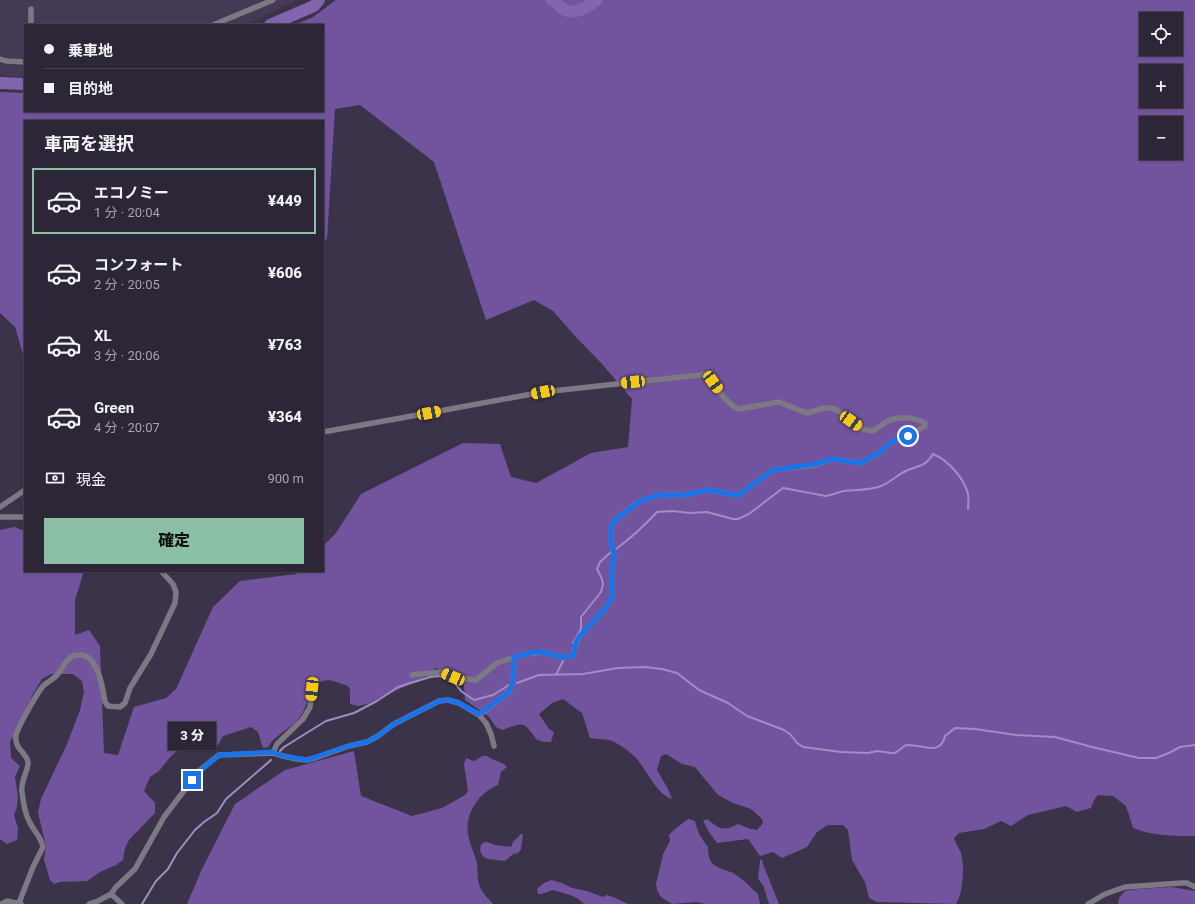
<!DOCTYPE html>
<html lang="ja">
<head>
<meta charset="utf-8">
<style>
  body { margin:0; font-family:Roboto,"Noto Sans JP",sans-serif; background:#342e3f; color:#f1f3f6; height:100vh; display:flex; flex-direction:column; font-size:15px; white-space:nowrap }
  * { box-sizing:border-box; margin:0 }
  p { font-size:13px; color:#a6a5ad }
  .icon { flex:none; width:22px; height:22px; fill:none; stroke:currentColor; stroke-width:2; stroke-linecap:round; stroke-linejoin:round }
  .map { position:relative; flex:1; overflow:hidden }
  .sheet { position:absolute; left:24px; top:120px; width:300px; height:452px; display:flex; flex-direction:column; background:#2c2637; border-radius:0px; box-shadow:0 1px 3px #0004,0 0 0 1px #484352 }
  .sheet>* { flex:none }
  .guide { position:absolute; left:24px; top:24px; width:300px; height:88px; border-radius:0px; box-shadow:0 1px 3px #0004,0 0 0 1px #484352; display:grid; align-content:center; height:88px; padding:0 20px; background:#2c2637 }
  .buttons { position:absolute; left:1139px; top:12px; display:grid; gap:8px }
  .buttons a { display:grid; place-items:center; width:44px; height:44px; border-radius:0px; background:#2c2637; box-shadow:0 1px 3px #0004,0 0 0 1px #484352; font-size:20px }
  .end { position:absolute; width:18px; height:18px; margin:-9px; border:5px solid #1a73e8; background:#fff; box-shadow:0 0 0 2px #fff }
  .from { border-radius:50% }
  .bubble { position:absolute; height:28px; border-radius:0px; background:#2c2637; box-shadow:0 1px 3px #0004,0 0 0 1px #484352; font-size:13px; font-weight:800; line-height:28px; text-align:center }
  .car { position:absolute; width:12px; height:24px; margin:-12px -6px; border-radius:5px; box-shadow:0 0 3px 1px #0007; background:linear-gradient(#f5c518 24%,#345 0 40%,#f5c518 0 76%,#345 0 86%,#f5c518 0) }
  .guide b { display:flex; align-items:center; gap:14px; height:38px; font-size:15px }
  .guide b+b { border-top:1px solid #484352 }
  .guide i { width:10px; height:10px; background:#f1f3f6 }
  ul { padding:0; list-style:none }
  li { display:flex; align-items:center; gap:12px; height:66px; margin:0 8px 6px; padding:0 12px; border:2px solid transparent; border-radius:0px }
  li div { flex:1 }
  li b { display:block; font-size:15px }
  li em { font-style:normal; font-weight:800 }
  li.on { border-color:#8abfa5 }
  li>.icon { width:36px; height:36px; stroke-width:1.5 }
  h2 { padding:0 20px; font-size:18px; line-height:48px }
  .pay { display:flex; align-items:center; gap:10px; height:44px; padding:0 20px; font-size:15px }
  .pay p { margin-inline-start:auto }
  .cta { display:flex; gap:8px; margin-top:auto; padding:8px 20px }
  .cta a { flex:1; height:46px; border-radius:0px; background:#8abfa5; color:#111; font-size:16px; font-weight:800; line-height:46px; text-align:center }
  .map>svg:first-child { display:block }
  .built { fill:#453a56 }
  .forest { fill:#72539d; fill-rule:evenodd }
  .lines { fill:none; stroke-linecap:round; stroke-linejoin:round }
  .stream { stroke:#a28cc5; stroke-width:2 }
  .river { stroke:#8264af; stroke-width:12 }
  .street { stroke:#7c7884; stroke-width:5.5 }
  .route { stroke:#1a73e8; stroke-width:5 }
</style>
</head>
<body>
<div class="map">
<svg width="1195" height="904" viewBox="0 0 1195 904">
  <rect width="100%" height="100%" fill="#3b3349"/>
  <path class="built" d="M0 0H297L245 25H25V76H6L0 74Z"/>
  <path class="forest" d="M336 0H1195V836C1172 836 1154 836 1133 828L1126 806 1113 796 1098 795 1094 800 1091 808 1077 812 1066 806 1028 815 1011 826 1001 821 984 829 959 833 954 838C956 844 959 848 961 853 965 865 963 893 956 904L877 902 869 898 865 882 852 860 848 830 843 825H828L817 832 807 847 782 858 773 852 760 856 748 839 717 843 709 832 703 821 707 819C720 829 723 832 738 824L751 829 757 830 763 823 762 819 751 809 733 803 718 795 695 767 682 764 666 754 661 756 657 770 668 789 672 799C656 794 646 768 635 757 629 751 617 742 609 740 603 739 596 739 590 738L582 713 563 699 552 703 539 714 549 729 554 732 551 742H544L537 740C523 721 525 722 502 730L496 727 489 717 465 700 464 686 461 676 436 668 425 677 368 704 358 706 350 704V690L348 686C328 679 325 676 308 691 308 710 299 721 283 732 277 737 272 740 268 747L263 748 258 732 251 727 223 736 218 745 213 750 210 748 206 741 180 749 171 756 159 771 150 777 144 791 155 803V813L129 840 125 848 123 860 116 865 100 872 87 881 60 882 54 884 50 880 44 860 46 846 38 813 41 799 67 744 80 710 84 692 82 681 73 674H51L42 679 33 694 13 737 10 741 11 758 20 766 15 777 18 797 17 807 14 815 18 828 17 840 7 844 0 839V530L14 527 25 531V571H84L75 600V635L89 630 100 646 104 753 118 755 134 707 166 698 176 689 213 607 240 581 296 574 299 571H323V546L336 533 361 494 463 443 500 444 511 477 536 483 591 453 628 447 632 399 602 364 575 336 553 311 534 300 486 320 434 162 360 105 335 109 327 239 323 241V121H25V361L15 327 0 313V92L25 93V111H323V25H294L313 17ZM1146 19H1176V49H1146ZM1146 71H1176V101H1146ZM1146 123H1176V153H1146Z
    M354 751 361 796 412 816 442 808 465 795 468 791 464 764 466 758 474 761 483 756H487C493 761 502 761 507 767L501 772 498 785C477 794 463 816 469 839 471 847 475 855 477 863 478 870 477 878 479 884 481 892 488 898 493 904H187L202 869 235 804 285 770Z
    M688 819 695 821C697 831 701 838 708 847 708 873 724 865 739 877 746 882 752 889 758 894L760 904H706L696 902 672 904 661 897 657 890 656 884 663 854 670 841 669 835C675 828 681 825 688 819Z
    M521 834H523L521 849 518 853 513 854 505 861C501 860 486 860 484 857 479 853 478 843 486 842 489 842 492 844 495 845 500 846 506 846 511 847L513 842Z
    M762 859 763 864 779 904H769L763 885 758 879 760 860Z
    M551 880 562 883 572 888 587 891 603 897 607 895 613 897 628 904H584C576 895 564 893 552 890L542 894H538L537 889 544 883Z
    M1172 887 1195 891V904H1118L1119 898 1125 891 1139 889Z"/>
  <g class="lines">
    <path class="stream" d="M616 549C631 538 644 526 657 512L673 511 689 513 707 512 733 519H738L749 514 783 488 826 496C833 495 838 492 844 491 857 489 869 491 881 486 891 482 898 474 908 470 920 465 925 467 933 454 948 460 964 478 968 494 969 498 968 504 968 509
      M573 643 581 629V617L601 592 603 584 602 579 597 569 600 562 611 552
      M556 675 563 661
      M517 683 539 675 583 674 618 668 645 667 662 669 677 673 699 690 728 703 747 716 784 730 791 735 797 743 803 747 841 752 868 753 877 751 892 753H895L906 745C922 744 940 757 945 736L955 728 975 729 1016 735 1055 737 1092 747 1139 758H1156L1169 753 1180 747 1195 745
      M280 751 284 747 326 721 354 713 377 701 398 687 430 677 439 676 447 678 454 682 461 691 474 700 493 695 509 685
      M142 904 156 881 168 869 177 853 195 830 204 822 217 813 226 799 271 760"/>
    <path class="river" d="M552 0C556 2 559 6 562 8 573 17 588 7 597 0
      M270 25 314 6 319 0
      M0 83 25 84"/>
    <path class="street" d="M31 9V25
      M213 25 273 0
      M0 59 6 61 25 62
      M323 432 401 418 543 392 709 374 710 378C718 389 726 404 739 409L779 402 807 413 824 408H830L837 410 862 429 872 431C878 429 882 424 888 421 899 416 914 417 925 423V426L912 434 891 442 879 453 861 463 833 459 815 465 773 470 740 494 736 495 709 490 685 495H659L643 500 635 504 615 520 611 527V544L614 553 612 569V598L605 609 580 636 574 649 573 656 562 657 542 652 521 655 497 663 476 680 453 677 441 672 412 675
      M0 507 25 490
      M0 517H25
      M479 715 508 693 513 683 514 657
      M273 753 277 744 303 719 306 714 310 707 313 678
      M111 894 122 904
      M19 903 33 867 43 847C40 834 34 832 29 821 25 813 23 801 22 792 20 782 29 769 28 762 26 752 14 749 16 735 18 727 38 691 44 685 48 682 53 679 56 676 62 670 65 661 71 657 74 655 77 655 80 655 98 654 103 689 105 702L108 706 120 707 125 703 130 688 151 654 175 603 176 592 173 584 161 571
      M1 904 7 901 21 904
      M89 904 98 901 111 894 116 887 135 869 164 817 199 771 219 755 273 753 283 756 297 759 307 760 315 758 349 746 367 742 378 736 394 724 439 701 448 700 459 703 479 715 486 723 491 734 494 746
      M1088 904 1105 894 1125 887 1181 883H1187L1195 887"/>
  </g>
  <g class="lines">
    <path class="route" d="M192 780 200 771 219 755 272 752 283 756 307 760 348 746 367 742 378 736 394 724 439 701 448 700 459 703 479 714 508 693 513 683 514 657 535 652H542L562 657 573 656 576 642 580 636 605 609 612 598V569L614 553 611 544V527L615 520 636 504 643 500 659 495H685L708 490 736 495 740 494 773 470 815 464 832 459 860 463 879 453 891 442 908 436"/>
  </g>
</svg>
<div class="buttons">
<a><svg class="icon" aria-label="locate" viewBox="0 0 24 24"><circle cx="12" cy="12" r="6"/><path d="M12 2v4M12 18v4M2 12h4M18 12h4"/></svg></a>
<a>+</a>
<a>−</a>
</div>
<i class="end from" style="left:908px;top:436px"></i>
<i class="end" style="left:192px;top:780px"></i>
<div class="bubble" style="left:168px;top:722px;width:48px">3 分</div>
<i class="car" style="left:633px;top:382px;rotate:264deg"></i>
<i class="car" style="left:713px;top:382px;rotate:143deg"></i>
<i class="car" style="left:543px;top:392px;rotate:259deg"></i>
<i class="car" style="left:429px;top:413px;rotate:79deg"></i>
<i class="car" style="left:851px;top:421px;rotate:125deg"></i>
<i class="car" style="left:453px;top:677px;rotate:293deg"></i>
<i class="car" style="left:312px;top:689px;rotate:186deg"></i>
<div class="guide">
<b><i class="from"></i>乗車地</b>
<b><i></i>目的地</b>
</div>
<section class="sheet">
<h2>車両を選択</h2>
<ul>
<li class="on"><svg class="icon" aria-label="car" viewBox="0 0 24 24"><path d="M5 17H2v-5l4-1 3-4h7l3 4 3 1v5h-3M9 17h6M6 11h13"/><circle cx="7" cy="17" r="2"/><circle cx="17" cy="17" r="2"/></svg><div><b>エコノミー</b><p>1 分 · 20:04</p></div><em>¥449</em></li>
<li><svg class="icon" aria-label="car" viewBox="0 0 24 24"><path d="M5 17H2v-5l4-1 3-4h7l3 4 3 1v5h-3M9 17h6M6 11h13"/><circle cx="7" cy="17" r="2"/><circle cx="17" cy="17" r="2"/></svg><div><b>コンフォート</b><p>2 分 · 20:05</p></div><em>¥606</em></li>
<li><svg class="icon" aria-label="car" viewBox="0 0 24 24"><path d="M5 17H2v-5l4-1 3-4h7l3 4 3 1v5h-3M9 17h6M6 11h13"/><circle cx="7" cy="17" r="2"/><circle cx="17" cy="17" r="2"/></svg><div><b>XL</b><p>3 分 · 20:06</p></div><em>¥763</em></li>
<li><svg class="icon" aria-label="car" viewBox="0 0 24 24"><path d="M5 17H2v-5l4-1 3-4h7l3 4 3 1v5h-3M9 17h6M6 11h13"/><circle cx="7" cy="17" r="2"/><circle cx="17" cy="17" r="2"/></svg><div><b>Green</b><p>4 分 · 20:07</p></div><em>¥364</em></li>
</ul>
<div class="pay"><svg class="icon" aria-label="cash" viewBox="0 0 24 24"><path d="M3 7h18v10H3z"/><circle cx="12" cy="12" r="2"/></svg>現金<p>900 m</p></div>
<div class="cta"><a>確定</a></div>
</section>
</div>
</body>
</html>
